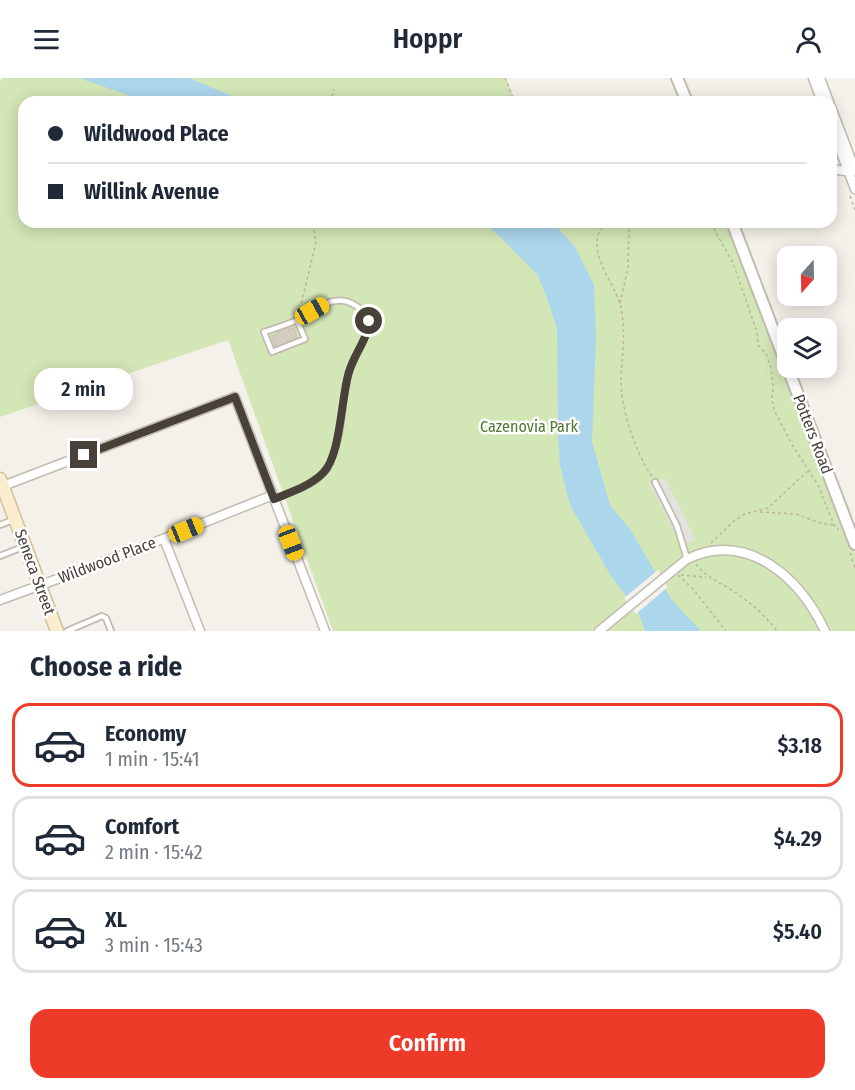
<!DOCTYPE html>
<html lang="en">
<head>
<meta charset="utf-8">
<style>
  body { margin:0; font-family:"Fira Sans Condensed",sans-serif; background:#f6f6f7; color:#1f2937; height:100vh; display:flex; flex-direction:column; font-size:22px; white-space:nowrap }
  * { box-sizing:border-box; margin:0 }
  p { font-size:20px; color:#747a83 }
  .icon { flex:none; width:33px; height:33px; fill:none; stroke:currentColor; stroke-width:2; stroke-linecap:round; stroke-linejoin:round }
  .map { position:relative; height:553px; overflow:hidden }
  .side { display:flex; flex-direction:column; background:#fff; flex:1 }
  .side>* { flex:none }
  .banner { position:absolute; left:18px; top:18px; width:819px; height:132px; border-radius:18px; box-shadow:0 3px 15px #0003; display:grid; align-content:center; height:132px; padding:0 30px; background:#fff }
  .needle { width:39px; rotate:200deg }
  .fabs { position:absolute; left:777px; top:168px; display:grid; gap:12px }
  .fabs a { display:grid; place-items:center; width:60px; height:60px; border-radius:12px; background:#fff; box-shadow:0 3px 15px #0003; font-size:30px }
  .end { position:absolute; width:27px; height:27px; margin:-14px; border:8px solid #484139; background:#fff; box-shadow:0 0 0 3px #fff }
  .from { border-radius:50% }
  .bubble { position:absolute; height:42px; border-radius:18px; background:#fff; box-shadow:0 3px 15px #0003; font-size:20px; font-weight:600; line-height:42px; text-align:center }
  .car { position:absolute; width:18px; height:36px; margin:-18px -9px; border-radius:8px; box-shadow:0 0 4px 2px #0007; background:linear-gradient(#f5c518 24%,#345 0 40%,#f5c518 0 76%,#345 0 86%,#f5c518 0) }
  .banner b { display:flex; align-items:center; gap:21px; height:57px; font-size:22px }
  .banner b+b { border-top:2px solid #e0e1e3 }
  .banner i { width:15px; height:15px; background:#1f2937 }
  ul { padding:0; list-style:none }
  li { display:flex; align-items:center; gap:18px; height:84px; margin:0 12px 9px; padding:0 18px; border:3px solid #e0e1e3; border-radius:18px }
  li div { flex:1 }
  li b { display:block; font-size:22px }
  li em { font-style:normal; font-weight:600 }
  li.active { border-color:#ed3a29 }
  li>.icon { width:54px; height:54px; stroke-width:1.5 }
  h2 { padding:0 30px; font-size:27px; line-height:72px }
  .cta { display:flex; gap:12px; margin-top:auto; padding:12px 30px }
  .cta a { flex:1; height:69px; border-radius:18px; background:#ed3a29; color:#fff; font-size:24px; font-weight:600; line-height:69px; text-align:center }
  header { display:flex; justify-content:space-between; align-items:center; height:78px; padding:0 30px; background:#fff; font-size:27px; font-weight:600 }
  .map>svg:first-child { display:block }
  .green { fill:#d3e6b6 }
  .parking { fill:#e3e1de }
  .water { fill:#abd6ec }
  .pier { fill:#f4f1ea }
  .building { fill:#d5ccc0; stroke:#d0c3b4; stroke-width:1.5 }
  .lines { fill:none; stroke-linecap:round; stroke-linejoin:round }
  .service-casing { stroke:#c2bbb0; stroke-width:8 }
  .minor-casing { stroke:#c2bbb0; stroke-width:11 }
  .tertiary-casing { stroke:#c2bbb0; stroke-width:14 }
  .secondary-casing { stroke:#d1c09c; stroke-width:15 }
  .path { stroke:#c0b39f; stroke-width:1.5; stroke-dasharray:3 3; stroke-linecap:butt }
  .service { stroke:#fff; stroke-width:4.5 }
  .minor { stroke:#fff; stroke-width:8 }
  .tertiary { stroke:#fff; stroke-width:10 }
  .secondary { stroke:#fbedcd; stroke-width:12 }
  .route { stroke:#484139; stroke-width:8 }
  .labels { text-anchor:middle; dominant-baseline:central; stroke-width:5; stroke-linejoin:round; paint-order:stroke }
  .park-label { font-size:16px; fill:#4e772f; stroke:#fff }
  .street-label { font-size:16px; fill:#484139; stroke:#fff }
</style>
</head>
<body>
<header><svg class="icon" aria-label="menu" viewBox="0 0 24 24"><path d="M4 6h16M4 12h16M4 18h16"/></svg>Hoppr<svg class="icon" aria-label="person" viewBox="0 0 24 24"><circle cx="12" cy="8" r="4"/><path d="M4 21q1-7 8-7t8 7"/></svg></header>
<div class="map">
<svg width="855" height="553" viewBox="0 0 855 553">
  <rect width="100%" height="100%" fill="#f4f1ea"/>
  <path class="green" d="M3 0H506L515 24H24V144H560L561 146 566 144H728L782 290 855 476V553H333L228 262 0 339V3Z"/>
  <path class="parking" d="M664 400 680 429 695 462 681 467 650 407Z"/>
  <path class="water" d="M79 0H189L232 18 264 24H141L125 16Z
    M481 144H552L575 169 594 207 596 261 592 364 610 427 630 451 671 521 701 553H645L639 536 611 498 570 427 560 387 558 354 557 250 547 220 537 196 493 152Z"/>
  <path class="pier" d="M658 492 668 509 636 536 624 520Z"/>
  <path class="building" d="M287 247 289 252 294 250 298 262 276 270 272 258 278 256 276 251Z"/>
  <g class="lines">
    <defs>
      <path id="service" d="M655 404 677 448 687 481
        M274 421C291 414 316 407 326 392 344 364 340 325 349 294 353 282 371 251 369 243 367 234 354 225 345 223 327 219 310 236 295 243 285 247 274 251 264 254L272 274 305 261 297 242
        M0 447 13 442
        M0 478 23 469
        M67 553 102 538 106 540 111 553"/>
      <path id="minor" d="M813 0 822 24
        M820 0 829 24
        M831 29 855 92
        M831 48 855 111
        M831 91 852 94
        M3 408 235 319 325 553
        M164 461 200 553
        M0 522 125 476 273 417
        M599 553 687 481C748 452 800 500 825 553"/>
      <path id="tertiary" d="M677 0 687 24
        M732 144 855 466"/>
      <path id="secondary" d="M0 401 57 553"/>
    </defs>
    <use href="#service" class="service-casing"/>
    <use href="#minor" class="minor-casing"/>
    <use href="#tertiary" class="tertiary-casing"/>
    <use href="#secondary" class="secondary-casing"/>
    <path class="path" d="M505 0 515 24
      M331 24 334 11
      M850 118 855 132
      M605 144C582 172 614 201 621 229 626 254 622 278 621 303 621 332 636 375 652 399
      M713 144 715 153 733 185 757 254 758 267 766 276 771 290 773 308 772 322 775 334 793 368 818 407 834 447 839 452
      M620 225 628 190 629 144
      M300 231 316 164 312 144
      M760 434 796 436 820 445 834 447
      M711 465 735 442 745 436 768 430 809 392
      M850 475 855 490
      M696 486C706 499 717 503 730 511 749 523 764 536 777 553
      M678 497 694 512 726 553
      M681 497 706 499"/>
    <use href="#service" class="service"/>
    <use href="#minor" class="minor"/>
    <use href="#tertiary" class="tertiary"/>
    <use href="#secondary" class="secondary"/>
  </g>
  <g class="lines">
    <path class="route" d="M84 377 235 319 274 421C291 414 310 408 323 395 341 378 341 319 349 294 354 276 368 261 369 243"/>
  </g>
  <g class="labels">
    <g class="park-label">
      <text x="529" y="348">Cazenovia Park</text>
    </g>
    <g class="street-label">
      <text transform="translate(813 356) rotate(69)">Potters Road</text>
      <text transform="translate(107 482) rotate(-21)">Wildwood Place</text>
      <text transform="translate(35 494) rotate(70)">Seneca Street</text>
    </g>
  </g>
</svg>
<div class="fabs">
<a><svg class="needle" viewBox="-14 -14 28 28"><path d="M0-13l5 13h-10z" fill="#e53935"/><path d="M0 13l5-13h-10z" fill="#747a83"/></svg></a>
<a><svg class="icon" aria-label="layers" viewBox="0 0 24 24"><path d="M12 4l9 5-9 5-9-5zM3 14l9 5 9-5"/></svg></a>
</div>
<i class="end from" style="left:369px;top:243px"></i>
<i class="end" style="left:84px;top:377px"></i>
<div class="bubble" style="left:34px;top:290px;width:99px">2 min</div>
<i class="car" style="left:312px;top:233px;rotate:61deg"></i>
<i class="car" style="left:186px;top:452px;rotate:68deg"></i>
<i class="car" style="left:291px;top:465px;rotate:159deg"></i>
<div class="banner">
<b><i class="from"></i>Wildwood Place</b>
<b><i></i>Willink Avenue</b>
</div>
</div>
<section class="side">
<h2>Choose a ride</h2>
<ul>
<li class="active"><svg class="icon" aria-label="car" viewBox="0 0 24 24"><path d="M5 17H2v-5l4-1 3-4h7l3 4 3 1v5h-3M9 17h6M6 11h13"/><circle cx="7" cy="17" r="2"/><circle cx="17" cy="17" r="2"/></svg><div><b>Economy</b><p>1 min · 15:41</p></div><em>$3.18</em></li>
<li><svg class="icon" aria-label="car" viewBox="0 0 24 24"><path d="M5 17H2v-5l4-1 3-4h7l3 4 3 1v5h-3M9 17h6M6 11h13"/><circle cx="7" cy="17" r="2"/><circle cx="17" cy="17" r="2"/></svg><div><b>Comfort</b><p>2 min · 15:42</p></div><em>$4.29</em></li>
<li><svg class="icon" aria-label="car" viewBox="0 0 24 24"><path d="M5 17H2v-5l4-1 3-4h7l3 4 3 1v5h-3M9 17h6M6 11h13"/><circle cx="7" cy="17" r="2"/><circle cx="17" cy="17" r="2"/></svg><div><b>XL</b><p>3 min · 15:43</p></div><em>$5.40</em></li>
</ul>
<div class="cta"><a>Confirm</a></div>
</section>
</body>
</html>
